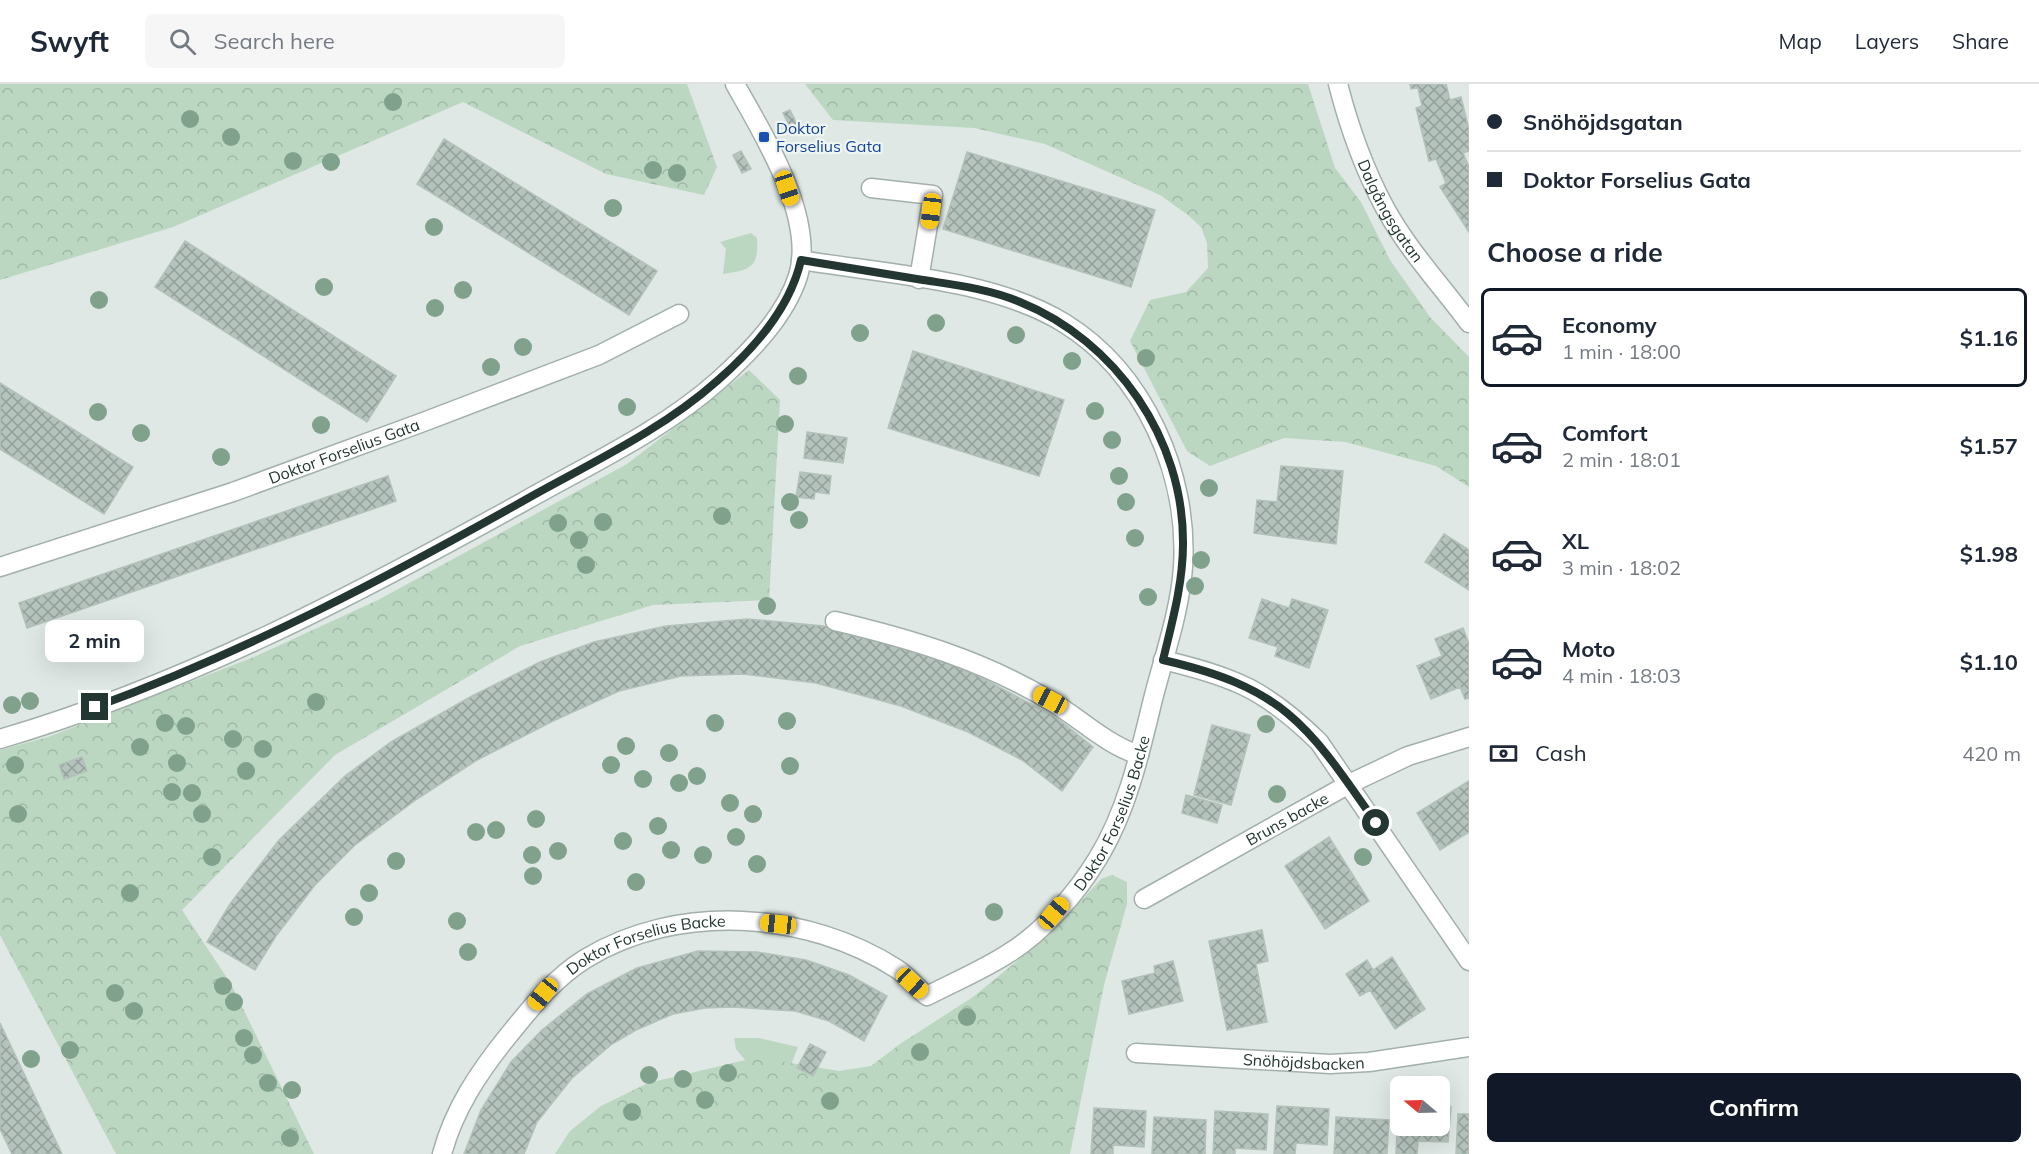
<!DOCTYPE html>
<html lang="en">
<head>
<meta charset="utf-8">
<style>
  body { margin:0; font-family:Mulish,sans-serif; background:#f6f6f7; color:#1f2937; height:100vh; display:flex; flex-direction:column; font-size:22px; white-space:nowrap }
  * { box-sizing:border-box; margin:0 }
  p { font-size:20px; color:#747a83 }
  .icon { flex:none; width:33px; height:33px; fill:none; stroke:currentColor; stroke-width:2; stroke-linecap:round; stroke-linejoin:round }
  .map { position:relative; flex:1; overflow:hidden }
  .side { display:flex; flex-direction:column; background:#fff; width:570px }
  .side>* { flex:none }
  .top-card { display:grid; align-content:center; height:132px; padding:0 18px; background:#fff }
  .needle { width:39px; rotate:289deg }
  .fabs { position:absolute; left:1390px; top:992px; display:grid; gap:12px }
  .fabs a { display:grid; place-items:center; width:60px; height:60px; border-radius:9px; background:#fff; box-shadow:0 6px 24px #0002; font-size:30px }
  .end { position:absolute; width:27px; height:27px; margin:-14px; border:8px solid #233631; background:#fff; box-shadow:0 0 0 3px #fff }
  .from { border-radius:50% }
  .bubble { position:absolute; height:42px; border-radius:9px; background:#fff; box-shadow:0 6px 24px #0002; font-size:20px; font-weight:700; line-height:42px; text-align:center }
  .car { position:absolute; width:18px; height:36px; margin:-18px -9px; border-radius:8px; box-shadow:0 0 4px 2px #0007; background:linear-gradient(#f5c518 24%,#345 0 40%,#f5c518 0 76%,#345 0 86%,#f5c518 0) }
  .top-card b { display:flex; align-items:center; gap:21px; height:57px; font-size:22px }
  .top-card b+b { border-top:2px solid #e0e1e3 }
  .top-card i { width:15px; height:15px; background:#1f2937 }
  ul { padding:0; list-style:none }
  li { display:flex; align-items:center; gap:18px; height:99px; margin:0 12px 9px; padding:0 6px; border:3px solid transparent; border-radius:9px }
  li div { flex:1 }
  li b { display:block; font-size:22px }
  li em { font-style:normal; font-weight:700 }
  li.on { border-color:#111827 }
  li>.icon { width:54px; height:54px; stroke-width:1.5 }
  h2 { padding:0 18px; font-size:27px; line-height:72px }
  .pay { display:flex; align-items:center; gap:15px; height:66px; padding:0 18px; font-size:22px }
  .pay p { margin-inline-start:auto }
  .cta { display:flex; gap:12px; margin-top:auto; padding:12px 18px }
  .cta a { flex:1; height:69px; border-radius:9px; background:#111827; color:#fff; font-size:24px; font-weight:700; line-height:69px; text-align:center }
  header { display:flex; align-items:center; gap:36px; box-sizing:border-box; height:84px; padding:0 30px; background:#fff; border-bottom:2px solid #e0e1e3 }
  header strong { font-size:28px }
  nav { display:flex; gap:33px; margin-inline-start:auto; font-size:21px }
  .search { width:420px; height:54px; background:#f6f6f7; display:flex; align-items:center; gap:15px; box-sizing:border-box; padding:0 21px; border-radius:9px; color:#747a83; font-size:22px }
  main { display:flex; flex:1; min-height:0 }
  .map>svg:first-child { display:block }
  .green { fill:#bbd7c2 }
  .forest { fill:url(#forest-crowns) }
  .building { fill:url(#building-cross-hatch); stroke:#b3c1bb; stroke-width:1.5 }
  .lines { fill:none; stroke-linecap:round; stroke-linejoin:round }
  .minor-casing { stroke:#a3afab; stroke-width:21 }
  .minor { stroke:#fff; stroke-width:18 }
  .tree { fill:#80a28d }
  .route { stroke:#233631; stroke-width:8 }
  .transit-dot { fill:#1a4fb4; stroke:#eff6f2; stroke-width:2 }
  .labels { text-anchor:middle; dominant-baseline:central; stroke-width:4.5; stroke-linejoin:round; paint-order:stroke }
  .transit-label { font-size:16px; fill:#164399; stroke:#eff6f2; text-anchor:start }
  .street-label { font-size:16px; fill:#233631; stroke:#eff6f2 }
</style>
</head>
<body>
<header>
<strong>Swyft</strong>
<div class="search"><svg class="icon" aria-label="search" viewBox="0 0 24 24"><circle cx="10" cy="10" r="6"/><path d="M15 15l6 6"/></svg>Search here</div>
<nav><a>Map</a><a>Layers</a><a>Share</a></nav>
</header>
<main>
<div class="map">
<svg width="1469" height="1070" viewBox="0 0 1469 1070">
  <defs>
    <pattern id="forest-crowns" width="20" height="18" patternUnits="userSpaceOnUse" patternTransform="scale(1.5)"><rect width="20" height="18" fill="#bbd7c2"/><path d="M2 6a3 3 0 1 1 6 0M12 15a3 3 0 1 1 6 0" fill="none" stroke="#a0b9a7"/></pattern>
    <pattern id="building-cross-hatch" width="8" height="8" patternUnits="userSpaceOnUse" patternTransform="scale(1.5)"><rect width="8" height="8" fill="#b5c3bd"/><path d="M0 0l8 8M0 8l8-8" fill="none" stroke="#939f9a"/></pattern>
  </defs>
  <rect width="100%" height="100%" fill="#dfe8e4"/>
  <path class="green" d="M751 149 757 154C759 184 750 186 723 190L726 165 720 158Z
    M734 954H759L798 963 787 991 754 987 736 965Z"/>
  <path class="forest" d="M0 0H687L717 83 704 111 606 90 463 18 173 143 0 196Z
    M805 0H1308L1335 84 1361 118 1390 176 1430 233 1469 273V403L1436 382 1345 358 1284 354 1210 382 1187 367 1130 257 1150 216 1186 208 1208 184 1207 159 1201 143 1188 131 1160 111 1045 60 974 44 833 36Z
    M749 286 780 316 769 516 653 521 520 562 335 671 182 826 231 900 314 1070H116L0 851V666L48 653 254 573 378 516 627 380Z
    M1112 791 1127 798V820L1104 901 1070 1070H555L570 1047 601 1022 648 999 750 975 785 978 839 987 871 982 900 960 973 913 1050 850 1101 795Z"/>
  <path class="building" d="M1410 0H1446L1450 16 1461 13 1469 46V67L1463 69 1469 83V148L1440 103 1446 99 1436 75 1429 77 1416 24 1422 22 1418 4 1411 5Z
    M790 26 800 46 793 50 783 29Z
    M444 55 657 187 629 231 417 100Z
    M741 67 751 85 742 89 733 71Z
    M967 68 1155 126 1131 203 943 145Z
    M185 157 396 292 367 338 155 203Z
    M913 267 1064 316 1039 392 888 344Z
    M0 299 133 383 104 430 0 365Z
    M807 348 847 354 843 379 804 374Z
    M1281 382 1343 387 1336 460 1254 449 1257 416 1277 418Z
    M800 388 831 392 829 410 815 408 814 415 796 413Z
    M388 392 396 417 27 544 19 519Z
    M1444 450 1469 466V506L1425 478Z
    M1262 515 1289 524 1292 515 1328 526 1309 584 1275 572 1278 563 1249 554Z
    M747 535 824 542 886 557 955 580 1054 632 1093 663 1062 707 1022 676 968 648 901 622 816 599 743 590 681 592 619 607 553 637 477 676 417 715 355 761 315 801 276 852 255 886 207 858 230 820 279 756 345 692 391 658 472 612 540 578 594 558 666 542Z
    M1463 544 1469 560V614L1465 615 1460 603 1431 615 1417 582 1442 572 1435 555Z
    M1212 641 1250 651 1231 721 1194 711Z
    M82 673 87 687 64 695 59 681Z
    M1469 697V748L1440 766 1417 729Z
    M1186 711 1222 721 1217 739 1182 729Z
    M1329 753 1369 817 1325 845 1285 782Z
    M1262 846 1268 877 1256 880 1267 938 1227 946 1209 857Z
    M698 867 757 868 806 876 849 891 887 912 864 957 829 937 795 927 732 923 705 924 673 930 636 946 612 960 572 994 537 1038 524 1070H464L481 1026 511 978 542 946 587 910 637 884Z
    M1392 873 1425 925 1395 945 1370 906 1360 912 1346 890 1367 876 1373 886Z
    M1173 877 1183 917 1129 930 1122 897 1155 889 1154 882Z
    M0 939 62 1070H12L0 1045Z
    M810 960 826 968 813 992 797 984Z
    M1398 1020H1401V1041H1440V1022L1451 1023 1448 1058 1418 1057 1417 1070H1396Z
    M1277 1022 1329 1025 1327 1061 1296 1059 1295 1070H1274Z
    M1094 1024 1146 1027 1144 1063 1113 1061V1070H1091Z
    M1215 1027 1268 1030 1266 1066 1235 1064V1070H1213Z
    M1458 1030H1469V1070H1456Z
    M1154 1033 1206 1036 1205 1070H1152Z
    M1336 1033 1389 1036 1387 1070H1334Z"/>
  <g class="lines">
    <defs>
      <g id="minor">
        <path id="s1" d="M1338 0C1349 43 1364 85 1385 124 1408 166 1441 201 1469 239"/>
        <path d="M871 104 933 111 919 195"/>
        <path id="s2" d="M0 483 233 408 426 337 599 271 679 230"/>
        <path d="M835 537C911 555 982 576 1049 616 1080 634 1105 660 1139 671"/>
        <path d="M1163 576C1235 593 1266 606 1319 658L1469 877"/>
        <path d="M0 655C185 601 355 511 523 418 588 381 662 347 718 297 749 269 785 233 798 192 816 134 763 50 735 0"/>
        <path id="s3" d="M1144 815 1349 700 1408 672 1469 653"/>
        <path id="s4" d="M1136 969 1330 980 1369 978 1469 963"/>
        <path id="s5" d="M442 1070C454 1025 479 988 508 952 531 924 553 895 585 875 678 818 807 827 897 885 908 892 917 904 927 912 954 898 983 886 1009 869 1043 848 1077 809 1098 774 1127 727 1140 669 1153 615 1164 572 1180 527 1183 483 1189 391 1145 289 1064 239 993 195 884 190 801 176"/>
      </g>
    </defs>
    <use href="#minor" class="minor-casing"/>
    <use href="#minor" class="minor"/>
  </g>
  <g class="tree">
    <circle cx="393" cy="18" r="9"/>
    <circle cx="190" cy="35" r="9"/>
    <circle cx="231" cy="53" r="9"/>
    <circle cx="293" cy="77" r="9"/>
    <circle cx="331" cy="78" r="9"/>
    <circle cx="653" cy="86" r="9"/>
    <circle cx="677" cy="89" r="9"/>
    <circle cx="613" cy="124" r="9"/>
    <circle cx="434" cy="143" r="9"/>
    <circle cx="324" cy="203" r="9"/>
    <circle cx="463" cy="206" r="9"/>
    <circle cx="99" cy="216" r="9"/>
    <circle cx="435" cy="224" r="9"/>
    <circle cx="936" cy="239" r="9"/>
    <circle cx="860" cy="249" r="9"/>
    <circle cx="1016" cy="251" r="9"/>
    <circle cx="523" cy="263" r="9"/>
    <circle cx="1146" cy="274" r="9"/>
    <circle cx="1072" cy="277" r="9"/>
    <circle cx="491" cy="283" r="9"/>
    <circle cx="798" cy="292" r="9"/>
    <circle cx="627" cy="323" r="9"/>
    <circle cx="1095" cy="327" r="9"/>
    <circle cx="98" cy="328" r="9"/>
    <circle cx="785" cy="340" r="9"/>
    <circle cx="321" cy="341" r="9"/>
    <circle cx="141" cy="349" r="9"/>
    <circle cx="1112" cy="356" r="9"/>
    <circle cx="221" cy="373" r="9"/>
    <circle cx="1119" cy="392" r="9"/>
    <circle cx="1209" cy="404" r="9"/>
    <circle cx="790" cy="418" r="9"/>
    <circle cx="1126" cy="418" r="9"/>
    <circle cx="722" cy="432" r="9"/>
    <circle cx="799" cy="436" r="9"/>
    <circle cx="603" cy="438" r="9"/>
    <circle cx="558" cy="439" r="9"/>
    <circle cx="1135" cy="454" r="9"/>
    <circle cx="579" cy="456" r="9"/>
    <circle cx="1201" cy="476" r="9"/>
    <circle cx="586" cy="481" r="9"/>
    <circle cx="1195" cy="502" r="9"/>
    <circle cx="1148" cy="513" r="9"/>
    <circle cx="767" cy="522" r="9"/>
    <circle cx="30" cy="617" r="9"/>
    <circle cx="316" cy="618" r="9"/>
    <circle cx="12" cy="621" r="9"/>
    <circle cx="787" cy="637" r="9"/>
    <circle cx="165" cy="639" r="9"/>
    <circle cx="715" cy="639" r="9"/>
    <circle cx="1266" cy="640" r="9"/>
    <circle cx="186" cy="642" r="9"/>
    <circle cx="233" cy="655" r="9"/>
    <circle cx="626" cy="662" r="9"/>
    <circle cx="140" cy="663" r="9"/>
    <circle cx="263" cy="665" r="9"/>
    <circle cx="669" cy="669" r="9"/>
    <circle cx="177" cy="679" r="9"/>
    <circle cx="15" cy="681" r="9"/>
    <circle cx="611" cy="681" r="9"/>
    <circle cx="790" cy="682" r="9"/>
    <circle cx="246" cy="687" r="9"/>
    <circle cx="697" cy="692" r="9"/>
    <circle cx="643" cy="695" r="9"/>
    <circle cx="679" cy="699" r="9"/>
    <circle cx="172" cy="708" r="9"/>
    <circle cx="192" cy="709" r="9"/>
    <circle cx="1277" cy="710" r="9"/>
    <circle cx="730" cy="719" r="9"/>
    <circle cx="18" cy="730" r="9"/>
    <circle cx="202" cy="730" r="9"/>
    <circle cx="753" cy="730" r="9"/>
    <circle cx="536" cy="735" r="9"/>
    <circle cx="658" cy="742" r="9"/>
    <circle cx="496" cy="746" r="9"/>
    <circle cx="476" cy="748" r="9"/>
    <circle cx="736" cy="753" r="9"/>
    <circle cx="623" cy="757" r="9"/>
    <circle cx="671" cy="766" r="9"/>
    <circle cx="558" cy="767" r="9"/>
    <circle cx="532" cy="771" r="9"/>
    <circle cx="703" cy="771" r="9"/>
    <circle cx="212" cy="773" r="9"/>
    <circle cx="1363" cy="773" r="9"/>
    <circle cx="396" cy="777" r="9"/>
    <circle cx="757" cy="780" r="9"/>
    <circle cx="533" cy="792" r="9"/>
    <circle cx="636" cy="798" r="9"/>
    <circle cx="130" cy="809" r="9"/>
    <circle cx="369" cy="809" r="9"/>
    <circle cx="994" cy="828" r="9"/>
    <circle cx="354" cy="833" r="9"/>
    <circle cx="457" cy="837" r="9"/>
    <circle cx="468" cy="868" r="9"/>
    <circle cx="223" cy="902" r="9"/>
    <circle cx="115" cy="909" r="9"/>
    <circle cx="234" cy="918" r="9"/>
    <circle cx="134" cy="927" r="9"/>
    <circle cx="967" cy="933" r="9"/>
    <circle cx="244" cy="954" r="9"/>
    <circle cx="70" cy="966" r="9"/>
    <circle cx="920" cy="968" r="9"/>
    <circle cx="253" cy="971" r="9"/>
    <circle cx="31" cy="975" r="9"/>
    <circle cx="728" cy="989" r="9"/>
    <circle cx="649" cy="991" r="9"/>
    <circle cx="683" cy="995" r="9"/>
    <circle cx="268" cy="999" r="9"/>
    <circle cx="292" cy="1006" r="9"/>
    <circle cx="705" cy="1016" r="9"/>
    <circle cx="830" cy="1017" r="9"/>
    <circle cx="632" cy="1028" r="9"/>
    <circle cx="290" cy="1054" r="9"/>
  </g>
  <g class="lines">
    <path class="route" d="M95 623C248 567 390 492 532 412 595 377 663 345 717 297 754 265 790 225 801 176 842 183 882 189 923 196 955 201 990 205 1020 218 1116 257 1184 355 1183 460 1183 500 1172 538 1163 576 1285 604 1308 641 1376 739"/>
  </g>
  <rect class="transit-dot" x="758" y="47" width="12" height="12" rx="3"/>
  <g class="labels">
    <g class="transit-label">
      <text x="776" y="44">Doktor<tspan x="776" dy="18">Forselius Gata</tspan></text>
    </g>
    <g class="street-label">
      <text stroke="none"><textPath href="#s1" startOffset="138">Dalgångsgatan</textPath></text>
      <text stroke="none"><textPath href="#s2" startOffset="363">Doktor Forselius Gata</textPath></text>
      <text stroke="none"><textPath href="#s5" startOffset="885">Doktor Forselius Backe</textPath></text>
      <text stroke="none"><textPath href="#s3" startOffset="164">Bruns backe</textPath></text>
      <text stroke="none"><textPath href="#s5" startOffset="309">Doktor Forselius Backe</textPath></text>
      <text stroke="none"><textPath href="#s4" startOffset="168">Snöhöjdsbacken</textPath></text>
    </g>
  </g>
</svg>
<div class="fabs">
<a><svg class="needle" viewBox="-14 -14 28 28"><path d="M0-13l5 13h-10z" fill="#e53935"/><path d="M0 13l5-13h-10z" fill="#747a83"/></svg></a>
</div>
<i class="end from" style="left:1376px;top:739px"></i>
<i class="end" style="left:95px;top:623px"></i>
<div class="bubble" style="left:45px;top:536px;width:99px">2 min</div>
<i class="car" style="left:787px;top:104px;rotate:162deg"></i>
<i class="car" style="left:931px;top:127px;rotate:187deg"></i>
<i class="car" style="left:1050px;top:616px;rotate:298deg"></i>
<i class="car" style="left:1054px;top:829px;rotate:40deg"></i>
<i class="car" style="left:778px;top:840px;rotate:276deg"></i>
<i class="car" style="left:912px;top:899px;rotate:133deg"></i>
<i class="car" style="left:543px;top:910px;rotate:219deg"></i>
</div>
<section class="side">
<div class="top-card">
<b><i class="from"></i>Snöhöjdsgatan</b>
<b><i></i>Doktor Forselius Gata</b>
</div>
<h2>Choose a ride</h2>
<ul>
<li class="on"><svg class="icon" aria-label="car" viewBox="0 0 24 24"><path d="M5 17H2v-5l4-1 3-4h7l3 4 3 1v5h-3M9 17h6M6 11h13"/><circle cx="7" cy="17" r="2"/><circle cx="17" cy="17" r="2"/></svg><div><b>Economy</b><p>1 min · 18:00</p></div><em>$1.16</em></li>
<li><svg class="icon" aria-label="car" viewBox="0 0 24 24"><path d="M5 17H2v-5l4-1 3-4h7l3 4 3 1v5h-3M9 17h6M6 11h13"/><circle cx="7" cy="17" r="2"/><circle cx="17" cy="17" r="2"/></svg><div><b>Comfort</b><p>2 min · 18:01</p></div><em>$1.57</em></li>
<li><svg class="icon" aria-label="car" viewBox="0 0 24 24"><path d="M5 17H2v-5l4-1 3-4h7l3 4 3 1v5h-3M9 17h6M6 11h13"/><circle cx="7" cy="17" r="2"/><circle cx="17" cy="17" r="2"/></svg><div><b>XL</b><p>3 min · 18:02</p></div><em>$1.98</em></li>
<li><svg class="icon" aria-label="car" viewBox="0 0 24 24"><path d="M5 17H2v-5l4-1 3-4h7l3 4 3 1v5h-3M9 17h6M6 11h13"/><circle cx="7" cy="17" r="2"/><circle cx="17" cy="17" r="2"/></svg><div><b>Moto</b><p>4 min · 18:03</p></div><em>$1.10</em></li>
</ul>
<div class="pay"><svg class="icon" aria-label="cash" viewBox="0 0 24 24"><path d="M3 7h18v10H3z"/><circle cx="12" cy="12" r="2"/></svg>Cash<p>420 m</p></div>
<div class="cta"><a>Confirm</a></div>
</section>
</main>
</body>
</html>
